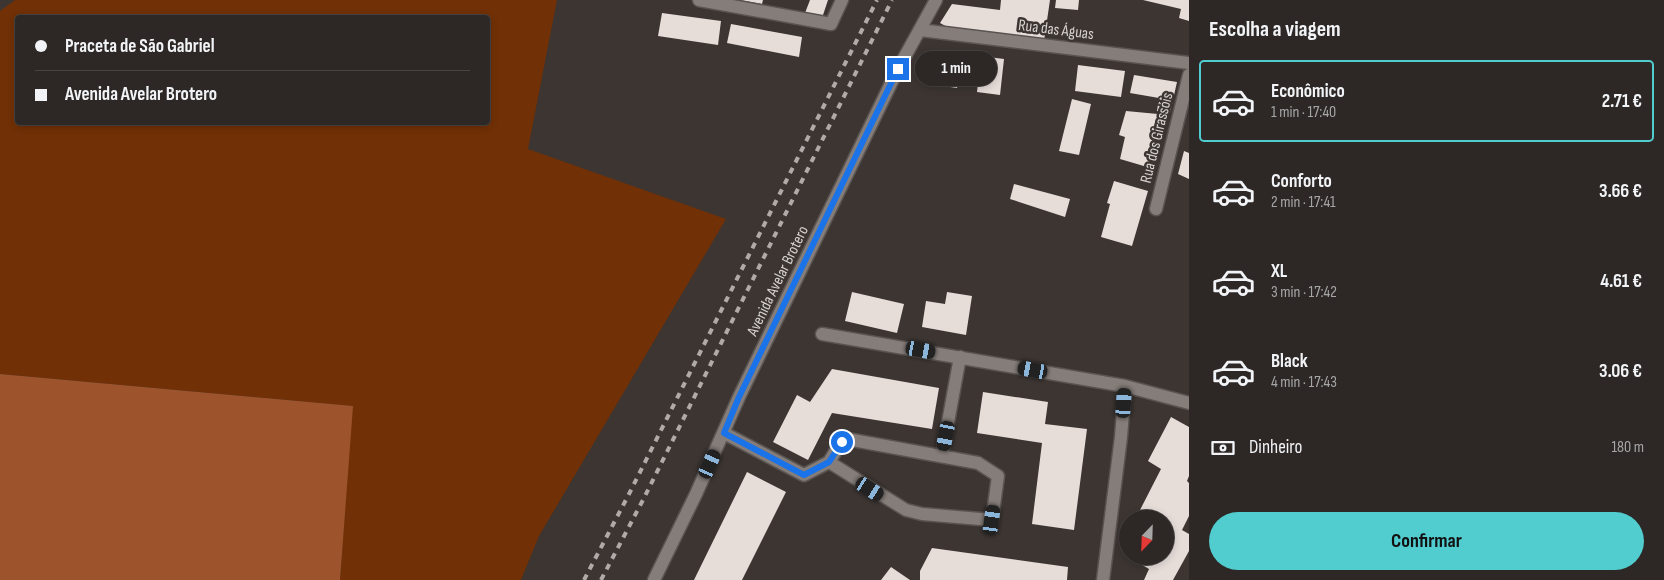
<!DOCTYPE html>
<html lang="pt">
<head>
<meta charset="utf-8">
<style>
  body { margin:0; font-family:"Sofia Sans Condensed",sans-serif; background:#35302e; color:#f1f3f6; height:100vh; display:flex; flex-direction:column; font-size:19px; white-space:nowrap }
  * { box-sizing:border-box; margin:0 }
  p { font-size:16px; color:#a7a6a7 }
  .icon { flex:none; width:28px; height:28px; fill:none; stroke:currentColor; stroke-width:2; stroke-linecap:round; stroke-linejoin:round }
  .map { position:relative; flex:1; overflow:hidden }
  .sheet { display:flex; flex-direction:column; background:#2d2826; width:475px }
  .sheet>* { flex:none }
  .top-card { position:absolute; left:15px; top:15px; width:475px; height:110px; border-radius:5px; box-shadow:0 2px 8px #0003,0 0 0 1px #484443; display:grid; align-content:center; height:110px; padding:0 20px; background:#2d2826 }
  .needle { width:32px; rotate:203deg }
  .buttons { position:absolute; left:1119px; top:510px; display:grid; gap:10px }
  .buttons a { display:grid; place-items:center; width:55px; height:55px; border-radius:50%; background:#2d2826; box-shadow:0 2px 8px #0003,0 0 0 1px #484443; font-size:25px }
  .end { position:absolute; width:22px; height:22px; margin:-11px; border:6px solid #1a73e8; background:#fff; box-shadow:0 0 0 2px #fff }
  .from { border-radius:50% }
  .bubble { position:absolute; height:35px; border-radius:18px; background:#2d2826; box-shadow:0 2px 8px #0003,0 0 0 1px #484443; font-size:16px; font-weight:700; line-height:35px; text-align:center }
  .car { position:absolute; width:15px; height:30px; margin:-15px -8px; border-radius:6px; box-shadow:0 0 4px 1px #0007; background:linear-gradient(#222 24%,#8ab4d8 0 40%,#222 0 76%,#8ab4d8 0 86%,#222 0) }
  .top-card b { display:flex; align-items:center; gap:18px; height:48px; font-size:19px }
  .top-card b+b { border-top:1px solid #484443 }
  .top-card i { width:12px; height:12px; background:#f1f3f6 }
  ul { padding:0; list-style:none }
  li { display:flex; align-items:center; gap:15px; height:82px; margin:0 10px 8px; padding:0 10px; border:2px solid transparent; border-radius:5px }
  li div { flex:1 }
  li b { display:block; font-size:19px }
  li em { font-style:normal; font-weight:700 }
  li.selected { border-color:#52cdcf }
  li>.icon { width:45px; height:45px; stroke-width:1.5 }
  h2 { padding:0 20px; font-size:22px; line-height:60px }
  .pay { display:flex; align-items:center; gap:12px; height:55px; padding:0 20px; font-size:19px }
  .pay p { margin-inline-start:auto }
  .button { display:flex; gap:10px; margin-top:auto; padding:10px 20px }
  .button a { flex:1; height:58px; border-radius:30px; background:#52cdcf; color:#111; font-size:20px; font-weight:700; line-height:58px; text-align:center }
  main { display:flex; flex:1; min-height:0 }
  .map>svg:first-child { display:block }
  .green { fill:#713005; fill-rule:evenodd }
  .forest { fill:#9d542c }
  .building { fill:#e6ddd9 }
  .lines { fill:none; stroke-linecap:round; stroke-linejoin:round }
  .minor-casing { stroke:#595451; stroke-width:15 }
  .minor { stroke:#857d79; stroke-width:12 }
  .rail { stroke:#b0aba9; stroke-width:4; stroke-dasharray:6 6; stroke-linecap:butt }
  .route { stroke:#1a73e8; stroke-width:6 }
  .labels { text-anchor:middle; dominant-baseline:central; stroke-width:5; stroke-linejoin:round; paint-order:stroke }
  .street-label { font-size:16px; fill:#d7d3d1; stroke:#3c3532 }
</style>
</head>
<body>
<main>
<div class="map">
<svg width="1189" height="580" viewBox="0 0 1189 580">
  <rect width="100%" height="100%" fill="#3c3532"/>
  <path class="green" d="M15 0H557L528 149 726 219 539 536 521 580H340L352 406 0 374V11ZM18 18H488V122H18Z"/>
  <path class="forest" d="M0 374 353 406 340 580H0Z"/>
  <path class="building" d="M740 0H763L762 4Z
    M810 0H828L822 18 805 13Z
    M1001 0H1050L1044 41 951 29 940 23 952 4 1000 10Z
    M1056 0H1079L1078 10 1055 8Z
    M1143 0H1189V21L1179 18 1181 9Z
    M662 13 721 21 718 45 658 36Z
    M731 24 802 37 799 57 727 43Z
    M935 51 970 56 968 79 959 78 957 88 930 84Z
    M981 56 1004 59 1000 95 977 92Z
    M1078 65 1125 71 1121 97 1075 91Z
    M1134 75 1177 82 1170 113 1157 111 1159 98 1130 93Z
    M1072 99 1091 104 1079 155 1059 151Z
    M1126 111 1158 114 1152 144 1159 146 1154 169 1120 159 1125 137 1119 135Z
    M1184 151 1189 153V179L1178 174Z
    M1114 181 1148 191 1132 246 1101 237 1110 204 1107 203Z
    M1014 184 1070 199 1065 217 1010 199Z
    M852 292 904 304 897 333 845 321Z
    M947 292 972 296 966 335 922 327 926 301 945 304Z
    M832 369 939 388 932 429 832 413 808 460 773 442 797 395 810 402Z
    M983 392 1048 402 1045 424 1087 429 1074 530 1032 524 1042 443 977 433Z
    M1171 417 1189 427V476L1187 481 1189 483V516L1182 530 1189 534V551L1173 580H1144L1149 569 1134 560 1136 556H1165V519H1155L1140 510 1161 469 1148 461Z
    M747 472 786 492 742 580H694Z
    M932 548 1068 567 1067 580H920V571Z
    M891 567 910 580H881Z"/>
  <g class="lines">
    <defs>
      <path id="minor" d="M699 0 831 24 842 0
        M920 30 1189 63
        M1156 209 1189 75
        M822 334 1125 386 1121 437 1103 580
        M1125 386 1189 403
        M724 433 804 475 829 462 840 444 847 439 978 463 998 476 992 520 922 514 906 510 829 462
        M942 455 960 357
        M654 580 696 494 739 397 898 69 936 0"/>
    </defs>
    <use href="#minor" class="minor-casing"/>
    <use href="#minor" class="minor"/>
    <path class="rail" d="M584 580 629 494 877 0
      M601 580 644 498 892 0"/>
  </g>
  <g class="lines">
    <path class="route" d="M842 442 829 462 804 475 724 433 739 397 898 69"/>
  </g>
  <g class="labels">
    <g class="street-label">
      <text transform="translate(1056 30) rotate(7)">Rua das Águas</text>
      <text transform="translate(1157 138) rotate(-76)">Rua dos Girassóis</text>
      <text transform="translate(778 281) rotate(-64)">Avenida Avelar Brotero</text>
    </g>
  </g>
</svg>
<div class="buttons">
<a><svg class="needle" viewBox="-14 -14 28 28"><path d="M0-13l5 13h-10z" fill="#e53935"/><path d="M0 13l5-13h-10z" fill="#a7a6a7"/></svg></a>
</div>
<i class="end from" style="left:842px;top:442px"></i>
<i class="end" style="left:898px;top:69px"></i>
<div class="bubble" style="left:915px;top:51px;width:82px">1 min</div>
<i class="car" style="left:921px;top:350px;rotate:100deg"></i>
<i class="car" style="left:1033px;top:370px;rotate:280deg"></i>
<i class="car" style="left:1124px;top:403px;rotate:4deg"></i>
<i class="car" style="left:946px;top:436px;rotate:191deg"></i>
<i class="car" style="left:710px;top:464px;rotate:24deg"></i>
<i class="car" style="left:870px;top:489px;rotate:123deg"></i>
<i class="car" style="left:992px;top:520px;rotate:8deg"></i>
<div class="top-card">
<b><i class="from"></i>Praceta de São Gabriel</b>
<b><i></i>Avenida Avelar Brotero</b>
</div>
</div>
<section class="sheet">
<h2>Escolha a viagem</h2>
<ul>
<li class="selected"><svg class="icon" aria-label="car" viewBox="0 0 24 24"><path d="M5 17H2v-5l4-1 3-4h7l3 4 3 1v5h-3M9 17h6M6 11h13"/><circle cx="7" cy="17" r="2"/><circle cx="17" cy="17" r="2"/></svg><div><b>Econômico</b><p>1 min · 17:40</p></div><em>2.71 €</em></li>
<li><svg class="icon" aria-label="car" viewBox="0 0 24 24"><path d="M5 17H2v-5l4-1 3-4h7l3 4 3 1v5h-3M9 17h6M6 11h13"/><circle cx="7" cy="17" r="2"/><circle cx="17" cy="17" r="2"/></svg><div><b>Conforto</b><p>2 min · 17:41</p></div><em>3.66 €</em></li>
<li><svg class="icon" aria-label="car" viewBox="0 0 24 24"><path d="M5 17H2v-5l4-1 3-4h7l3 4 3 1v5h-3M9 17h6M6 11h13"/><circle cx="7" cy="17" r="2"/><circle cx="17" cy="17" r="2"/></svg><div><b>XL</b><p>3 min · 17:42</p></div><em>4.61 €</em></li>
<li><svg class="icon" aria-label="car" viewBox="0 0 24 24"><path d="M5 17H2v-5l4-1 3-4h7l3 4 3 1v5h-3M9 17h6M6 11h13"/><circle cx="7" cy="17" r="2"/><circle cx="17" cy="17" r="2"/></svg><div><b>Black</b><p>4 min · 17:43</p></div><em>3.06 €</em></li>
</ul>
<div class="pay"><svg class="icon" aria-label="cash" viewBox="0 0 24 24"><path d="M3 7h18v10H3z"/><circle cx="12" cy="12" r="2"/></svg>Dinheiro<p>180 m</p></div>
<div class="button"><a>Confirmar</a></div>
</section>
</main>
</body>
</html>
